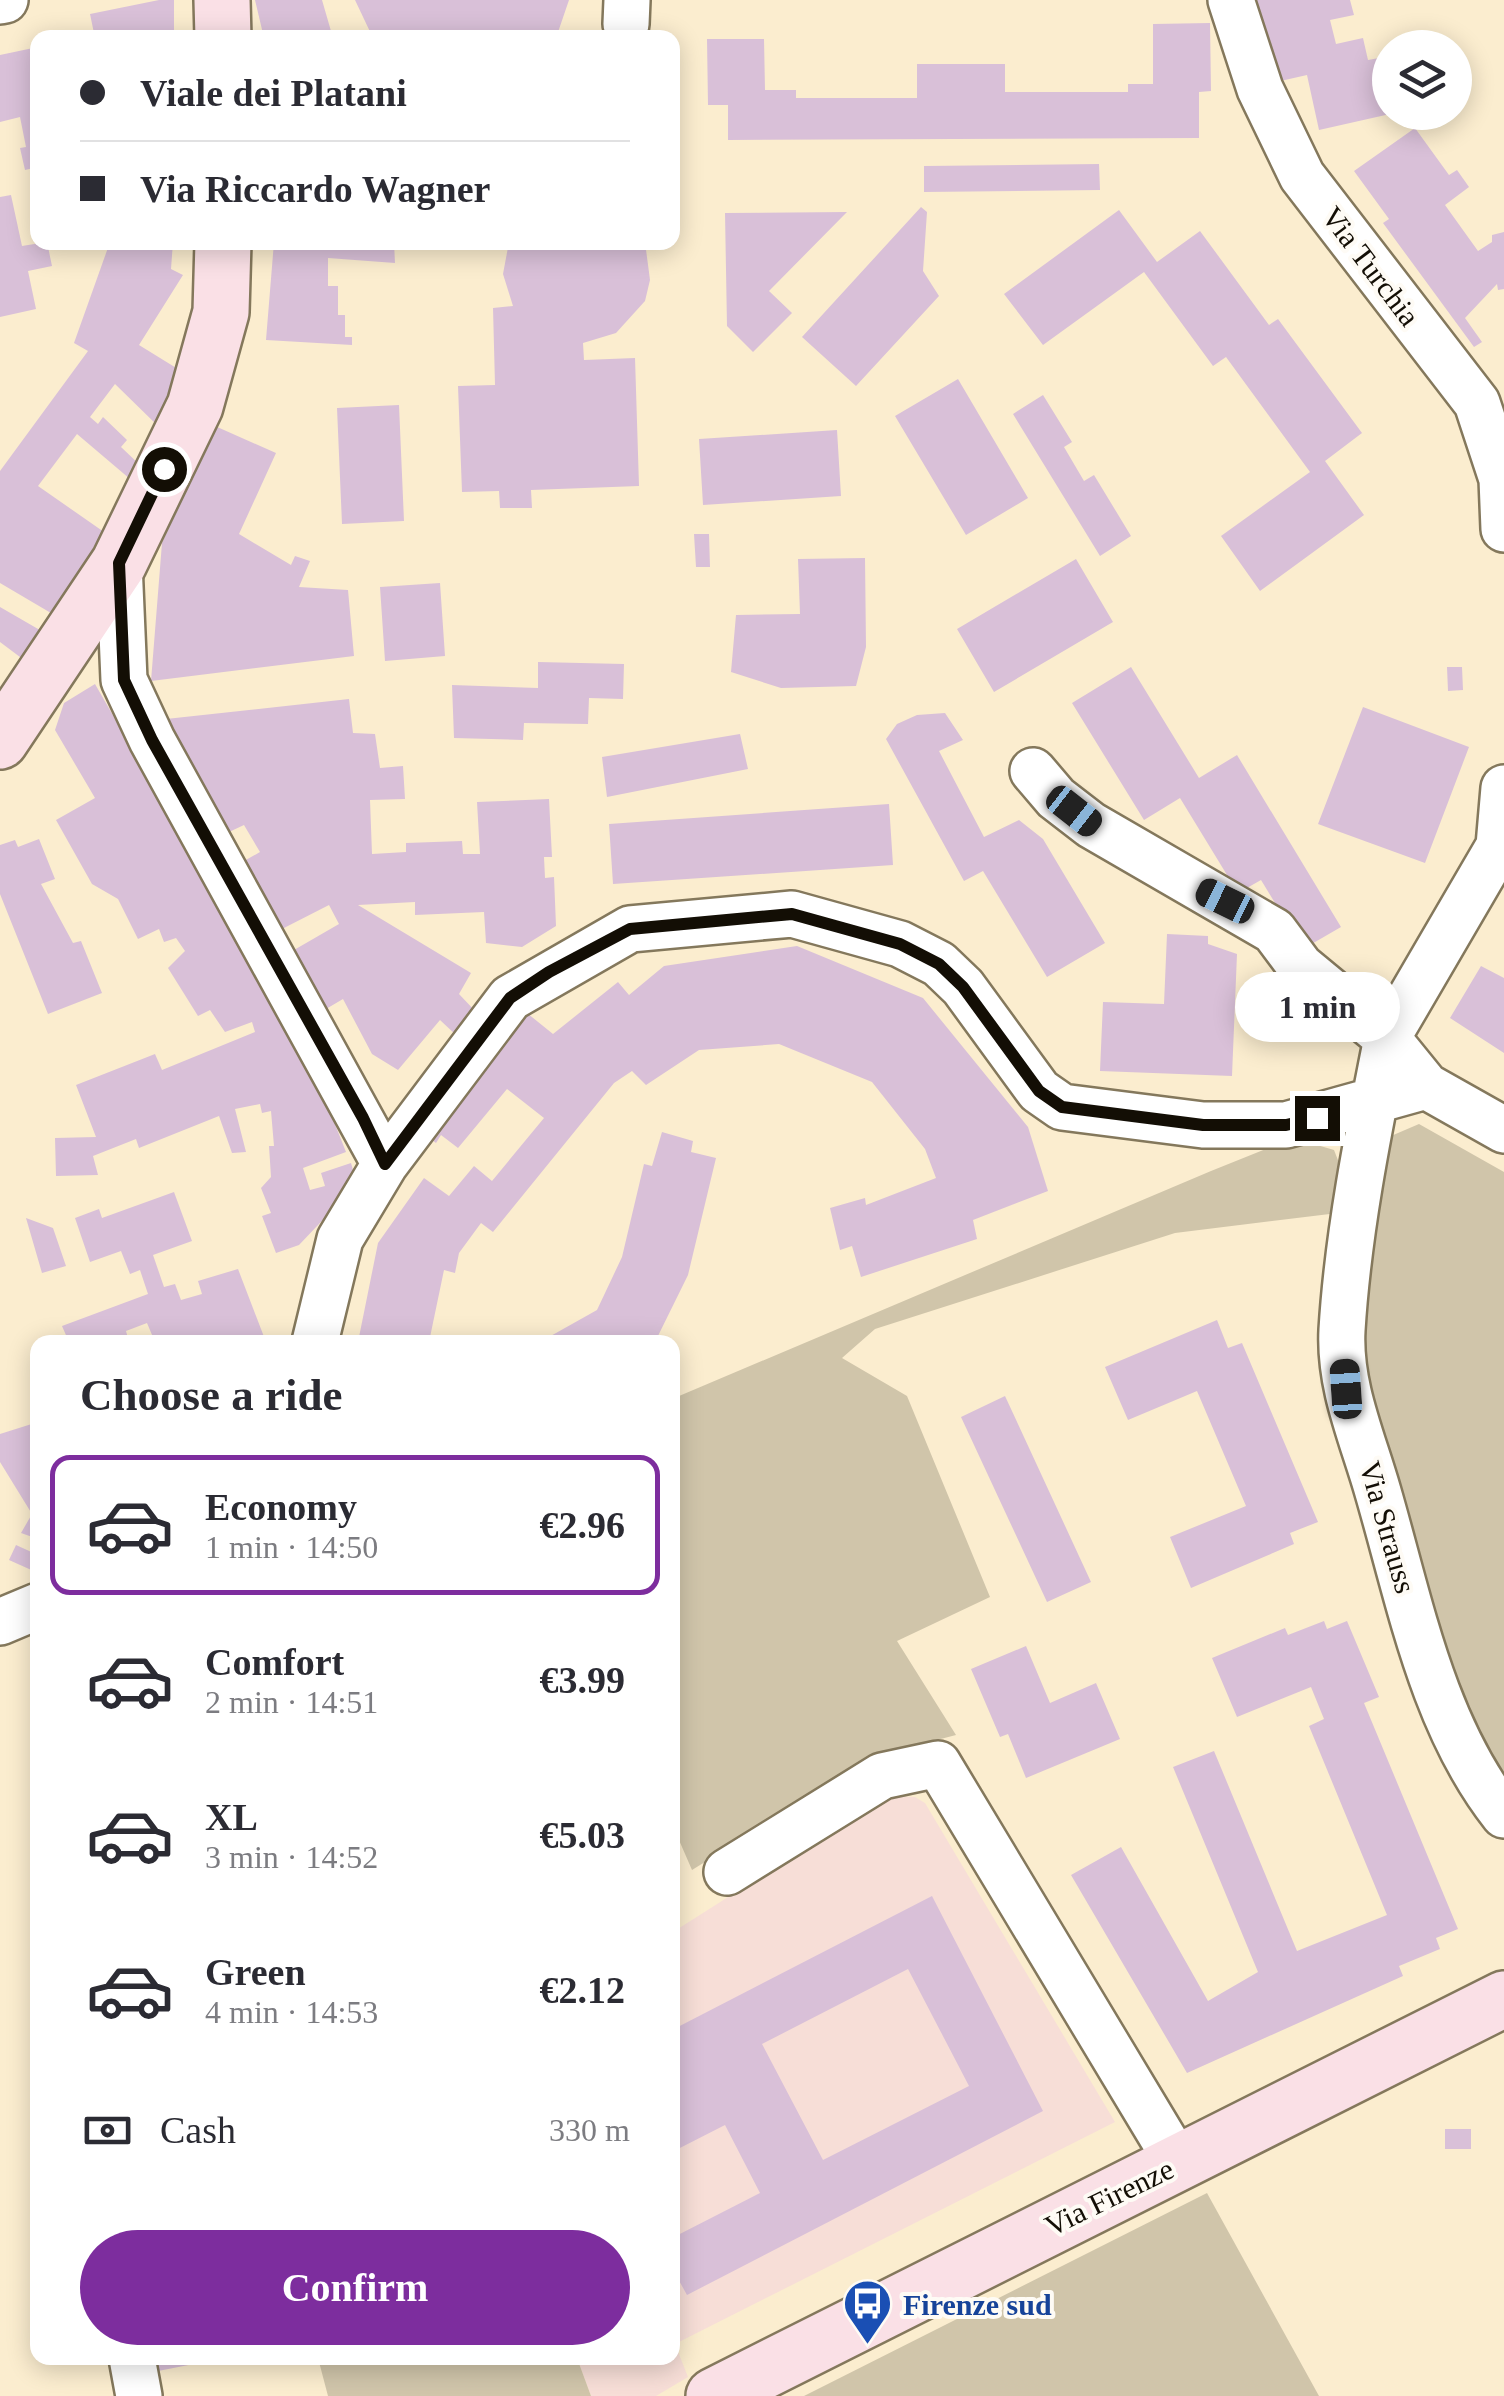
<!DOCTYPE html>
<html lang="en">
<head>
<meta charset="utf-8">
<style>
  body { margin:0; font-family:Georgia,serif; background:#f2f2f3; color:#2b2b33; height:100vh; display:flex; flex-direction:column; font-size:38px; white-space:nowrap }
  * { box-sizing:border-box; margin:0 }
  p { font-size:32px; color:#7c7c81 }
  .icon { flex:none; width:55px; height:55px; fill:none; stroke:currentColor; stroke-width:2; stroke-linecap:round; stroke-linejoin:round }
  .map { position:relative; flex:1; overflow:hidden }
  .drawer { position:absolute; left:30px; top:1335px; width:650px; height:1030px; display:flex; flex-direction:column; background:#fff; border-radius:20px; box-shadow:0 5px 25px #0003 }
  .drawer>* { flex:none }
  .hud { position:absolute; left:30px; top:30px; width:650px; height:220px; border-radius:20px; box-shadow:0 5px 25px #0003; display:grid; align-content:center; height:220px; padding:0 50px; background:#fff }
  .fabs { position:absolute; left:1372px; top:30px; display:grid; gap:20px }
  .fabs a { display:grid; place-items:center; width:100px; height:100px; border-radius:50%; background:#fff; box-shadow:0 5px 25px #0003; font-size:50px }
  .end { position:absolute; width:45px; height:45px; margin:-22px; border:12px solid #130e05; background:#fff; box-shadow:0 0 0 5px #fff }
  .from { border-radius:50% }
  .bubble { position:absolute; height:70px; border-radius:35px; background:#fff; box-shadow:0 5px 25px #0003; font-size:32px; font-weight:700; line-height:70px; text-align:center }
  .car { position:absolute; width:30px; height:60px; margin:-30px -15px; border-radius:12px; box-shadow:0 0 8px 2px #0007; background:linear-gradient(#222 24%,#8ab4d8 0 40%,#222 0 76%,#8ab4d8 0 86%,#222 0) }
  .hud b { display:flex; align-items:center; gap:35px; height:95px; font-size:38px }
  .hud b+b { border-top:2px solid #e1e1e2 }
  .hud i { width:25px; height:25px; background:#2b2b33 }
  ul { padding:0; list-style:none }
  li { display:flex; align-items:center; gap:30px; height:140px; margin:0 20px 15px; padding:0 30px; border:5px solid transparent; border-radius:20px }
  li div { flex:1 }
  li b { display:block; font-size:38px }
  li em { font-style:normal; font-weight:700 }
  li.active { border-color:#7d2d9e }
  li>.icon { width:90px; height:90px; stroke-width:1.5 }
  h2 { padding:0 50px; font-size:45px; line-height:120px }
  .pay { display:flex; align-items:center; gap:25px; height:110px; padding:0 50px; font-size:38px }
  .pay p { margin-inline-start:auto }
  .primary-button { display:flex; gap:20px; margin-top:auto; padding:20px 50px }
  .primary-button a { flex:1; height:115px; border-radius:60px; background:#7d2d9e; color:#fff; font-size:40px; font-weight:700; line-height:115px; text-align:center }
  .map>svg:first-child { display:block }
  .education { fill:#f7ded7 }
  .green { fill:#d0c5aa }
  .building { fill:#d9c0d8; fill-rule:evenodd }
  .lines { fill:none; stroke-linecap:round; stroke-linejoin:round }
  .street-casing { stroke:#84785c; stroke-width:50 }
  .secondary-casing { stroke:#84785c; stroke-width:60 }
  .street { stroke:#fff; stroke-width:45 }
  .secondary { stroke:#fae0e6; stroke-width:55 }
  .route { stroke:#130e05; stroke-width:12 }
  .labels { text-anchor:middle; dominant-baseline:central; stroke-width:8; stroke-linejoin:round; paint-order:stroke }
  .street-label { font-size:30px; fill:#130e05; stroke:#fefbf5 }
  .transit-label { font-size:30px; font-weight:bold; fill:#164399; stroke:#fefbf5; text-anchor:start }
</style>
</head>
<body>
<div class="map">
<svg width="1504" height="2396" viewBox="0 0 1504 2396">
  <rect width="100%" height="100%" fill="#fbedcf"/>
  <path class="education" d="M887 1796 915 1797 925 1803 1115 2122 675 2344 688 2377 656 2396H591L577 2358H672L673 1932Z"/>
  <path class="green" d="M1419 1124 1504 1172V1787L1463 1719 1358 1350 1391 1136Z
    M1300 1140 1334 1150 1341 1168 1338 1213 1175 1233 875 1329 842 1358 907 1396 990 1597 897 1641 956 1735 875 1756 692 1870 672 1824V1399L1211 1171 1283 1142Z
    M1207 2193 1319 2396H804Z
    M318 2358H577L591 2396H328Z"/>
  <path class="building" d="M159 0H174V38H95L90 14Z
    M255 0H322L333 38H264Z
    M355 0H569L556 38H373Z
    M1256 0H1350L1354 15 1330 20 1336 44 1363 38 1368 60 1379 58 1390 114 1319 130 1307 75 1276 82Z
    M1210 23 1211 91 1199 92V138L728 140V105H708L707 39H764L765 90H796V98H917V64H1005V92H1128V84H1153V24Z
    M38 47V167L25 170 20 148 26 147 20 117 0 122V55Z
    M1415 128 1449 175 1457 170 1469 187 1445 205 1478 251 1492 242V235L1504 232V289L1498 290 1497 284 1465 318 1482 342 1474 347 1383 223 1389 219 1354 171Z
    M1099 164 1100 190 924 192V166Z
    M11 195 22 246 47 242 52 266 28 271 36 309 0 317V197Z
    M921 207 927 212 923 271 939 296 856 386 802 337Z
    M1119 210 1157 262 1200 231 1269 325 1278 319 1362 433 1325 461 1364 515 1260 591 1221 536 1310 472 1226 357 1213 366 1144 272 1043 345 1004 294Z
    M847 212 769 291 792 313 753 352 727 326 725 213Z
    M110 242H173L171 269 183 275 139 345 186 374 160 428 115 384 90 417 98 424 103 417 127 440 121 447 141 466 130 479 77 434 38 486 104 532 56 616 0 583V471L88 351 74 343Z
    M274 242H394L395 263 328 258V286H338V315H345V337H352V345L266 340Z
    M509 242H645L650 280 645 301 616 333 583 343 584 360 635 358 639 486 531 490 532 508H500L499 491 462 492 458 386 495 385 493 308 513 306 503 274Z
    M958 379 1028 498 966 535 895 416Z
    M1043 395 1072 442 1064 447 1084 481 1094 475 1131 536 1100 556 1013 414Z
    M399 405 404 521 342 524 337 408Z
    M215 426 276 453 239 534 291 565 295 556 310 561 299 587 348 590 354 656 151 681 162 543Z
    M837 430 841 496 703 505 699 439Z
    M694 534H709L710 567H696Z
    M865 558 866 647 856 686 781 688 731 672 736 615 800 614 798 559Z
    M1076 559 1113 622 994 692 957 629Z
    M440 583 445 656 385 661 380 587Z
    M0 607 45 633 28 663 0 642Z
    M538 662 624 664 623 699 589 698 588 724 524 723 523 740 454 738 452 685 538 688Z
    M1131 667 1199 778 1237 755 1341 927 1303 949 1261 880 1238 893 1180 798 1144 820 1072 703Z
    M1447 667H1462L1463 690 1448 691Z
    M95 684 306 1051 346 1152 303 1168 310 1190 325 1186 321 1173 351 1163 357 1184 299 1245 276 1253 262 1216 271 1213 261 1188 271 1177 269 1146H274L271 1111 262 1113 260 1104 235 1109 246 1152 232 1153 219 1116 139 1148 136 1139 93 1156 98 1175 56 1176 55 1138 96 1137 76 1085 155 1054 162 1070 255 1032 252 1022 225 1032 210 1010 198 1016 168 968 185 951 176 938 164 942 159 929 138 939 118 899 92 884 56 820 95 798 55 730 64 703Z
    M349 699 353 733 375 734 380 768 403 766 405 799 370 800 372 854 406 852V843L462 841 463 854H480L477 802 549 799 552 857H544L545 878 554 877 556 926 522 947 486 943 484 912 415 915V902L358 905 471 973 459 994 477 1013 457 1036 440 1020 398 1070 372 1054 343 999 326 1009 294 950 339 924 329 905 282 929 244 861 260 852 244 825 229 832 166 719Z
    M1363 707 1469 747 1425 863 1318 824Z
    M945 713 963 740 939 751 984 837 1019 820 1043 839 1105 943 1047 977 983 871 964 881 886 739 897 724 917 715Z
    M740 734 748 769 607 797 602 757Z
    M889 804 893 865 613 884 609 824Z
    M39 839 55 879 41 884 73 943 81 941 102 993 48 1014 0 894V845L15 840 18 847Z
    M1167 934 1208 936V944L1237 954 1232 1076 1100 1071 1103 1002 1164 1004Z
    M797 946 923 998 1028 1127 1048 1191 973 1220 977 1239 861 1277 852 1246 840 1250 830 1208 865 1198 866 1205 936 1178 925 1149 872 1082 779 1044 699 1050 646 1085 632 1071 614 1083 493 1232 481 1223 459 1253 455 1273 444 1270 429 1342H358L378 1243 424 1178 449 1196 474 1166 492 1181 544 1118 507 1089 458 1148 441 1135 436 1143 422 1132 522 1009 553 1034 618 982 629 995 664 966Z
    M1481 966 1504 978V1053L1450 1018Z
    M662 1132 693 1141 691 1152 716 1158 688 1275 655 1342H540L597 1310 622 1257 644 1164 652 1166Z
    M174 1192 192 1241 153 1255 164 1287 175 1284 181 1300 202 1294 198 1281 238 1269 266 1342H155L147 1323 126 1331 129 1342H69L62 1326 148 1294 140 1270 130 1274 121 1251 90 1262 75 1218 99 1209 102 1218Z
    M26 1218 53 1228 66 1266 42 1273Z
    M1217 1320 1228 1348 1242 1343 1318 1522 1290 1533 1294 1544 1191 1588 1170 1537 1246 1506 1197 1391 1128 1420 1105 1367Z
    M1005 1396 1091 1582 1047 1602 961 1417Z
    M38 1422V1539L21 1533 32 1514 0 1462V1434Z
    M16 1545 38 1555V1573L9 1560Z
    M1324 1621 1327 1629 1347 1621 1379 1697 1364 1703 1458 1929 1436 1938 1440 1949 1399 1966 1403 1976 1187 2073 1071 1875 1121 1847 1208 2001 1258 1972 1173 1767 1214 1751 1297 1951 1387 1915 1309 1726 1324 1719 1311 1687 1237 1717 1212 1658 1285 1628 1288 1635Z
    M1026 1646 1050 1703 1096 1683 1120 1739 1026 1778 1008 1734 1000 1737 971 1669Z
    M932 1896 1043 2111 687 2295 672 2268V2238L760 2193 725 2125 672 2152V2030ZM908 1969 969 2086 823 2160 762 2044Z
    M1445 2129H1471V2149H1445Z
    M145 2358H219V2359L148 2373Z"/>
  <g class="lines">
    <defs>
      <path id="street" d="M1231 0 1260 89 1302 176 1477 403 1502 479 1504 529
        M0 1 5 0
        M626 24 627 0
        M119 563 124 680 152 740 385 1164
        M1033 771 1056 798 1091 825 1274 931 1300 966 1387 1038C1368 1133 1348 1232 1342 1330 1339 1387 1363 1439 1378 1492 1410 1602 1432 1724 1504 1815
        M1504 788 1499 846 1387 1038 1426 1086 1504 1130
        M315 1342 340 1239 385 1164 510 998 630 929 792 914 900 944 939 964 963 987 1039 1091 1062 1107 1203 1125H1286L1426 1086
        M0 1622 38 1606
        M727 1872 882 1776 938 1764 1178 2163
        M132 2358 139 2396"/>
      <path id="secondary" d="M222 0 223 38
        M0 741 119 563 195 406 221 312 223 242
        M714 2396 1504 1999"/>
    </defs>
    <use href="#street" class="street-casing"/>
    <use href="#secondary" class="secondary-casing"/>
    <use href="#street" class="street"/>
    <use href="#secondary" class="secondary"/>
  </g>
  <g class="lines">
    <path class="route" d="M164 469 119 563 124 680 152 740 363 1118 385 1164 510 998 549 972 630 929 792 914 900 944 939 964 963 987 1039 1091 1062 1107 1203 1125H1286L1317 1118"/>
  </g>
  <defs>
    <symbol id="bus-pin" viewBox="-11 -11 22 30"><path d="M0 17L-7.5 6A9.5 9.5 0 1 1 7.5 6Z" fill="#1a4fb4" stroke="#fefbf5"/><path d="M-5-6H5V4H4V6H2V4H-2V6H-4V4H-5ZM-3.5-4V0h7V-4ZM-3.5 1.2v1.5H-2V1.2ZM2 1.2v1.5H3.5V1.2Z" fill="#fff"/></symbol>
  </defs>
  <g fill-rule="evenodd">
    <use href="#bus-pin" x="840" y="2276" width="55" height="75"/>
  </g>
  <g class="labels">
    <g class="street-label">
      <text transform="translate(1371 266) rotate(53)">Via Turchia</text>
      <text transform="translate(1388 1527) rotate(74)">Via Strauss</text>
      <text transform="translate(1109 2197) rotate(-26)">Via Firenze</text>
    </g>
    <g class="transit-label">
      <text x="903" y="2304">Firenze sud</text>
    </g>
  </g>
</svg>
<div class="fabs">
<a><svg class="icon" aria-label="layers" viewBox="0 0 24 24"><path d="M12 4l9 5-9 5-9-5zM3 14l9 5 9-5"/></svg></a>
</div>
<i class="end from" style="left:164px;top:469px"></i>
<i class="end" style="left:1317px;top:1118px"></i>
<div class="bubble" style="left:1235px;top:972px;width:165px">1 min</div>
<i class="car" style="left:1074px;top:811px;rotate:128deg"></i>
<i class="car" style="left:1225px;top:901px;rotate:296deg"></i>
<i class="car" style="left:1346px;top:1389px;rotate:356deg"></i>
<div class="hud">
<b><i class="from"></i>Viale dei Platani</b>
<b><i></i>Via Riccardo Wagner</b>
</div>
<section class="drawer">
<h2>Choose a ride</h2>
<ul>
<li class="active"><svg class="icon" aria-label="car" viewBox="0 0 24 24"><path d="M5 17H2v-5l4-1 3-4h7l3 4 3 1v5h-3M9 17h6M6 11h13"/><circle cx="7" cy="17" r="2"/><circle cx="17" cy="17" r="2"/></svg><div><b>Economy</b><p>1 min · 14:50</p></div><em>€2.96</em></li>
<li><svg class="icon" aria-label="car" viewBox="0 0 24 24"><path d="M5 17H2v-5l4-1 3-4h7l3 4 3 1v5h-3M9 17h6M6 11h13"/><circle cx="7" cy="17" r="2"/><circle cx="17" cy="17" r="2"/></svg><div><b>Comfort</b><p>2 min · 14:51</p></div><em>€3.99</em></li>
<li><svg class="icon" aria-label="car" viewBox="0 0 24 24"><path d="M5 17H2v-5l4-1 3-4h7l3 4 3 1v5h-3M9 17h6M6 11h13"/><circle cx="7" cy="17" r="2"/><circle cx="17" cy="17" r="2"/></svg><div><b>XL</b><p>3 min · 14:52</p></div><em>€5.03</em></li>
<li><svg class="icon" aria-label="car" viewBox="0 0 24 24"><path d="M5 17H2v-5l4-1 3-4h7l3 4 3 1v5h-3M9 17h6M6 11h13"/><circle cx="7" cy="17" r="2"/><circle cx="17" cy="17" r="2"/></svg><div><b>Green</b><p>4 min · 14:53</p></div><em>€2.12</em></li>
</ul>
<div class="pay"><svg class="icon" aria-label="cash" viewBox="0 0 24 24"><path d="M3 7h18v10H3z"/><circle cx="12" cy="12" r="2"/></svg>Cash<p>330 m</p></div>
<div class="primary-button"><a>Confirm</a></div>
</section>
</div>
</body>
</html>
